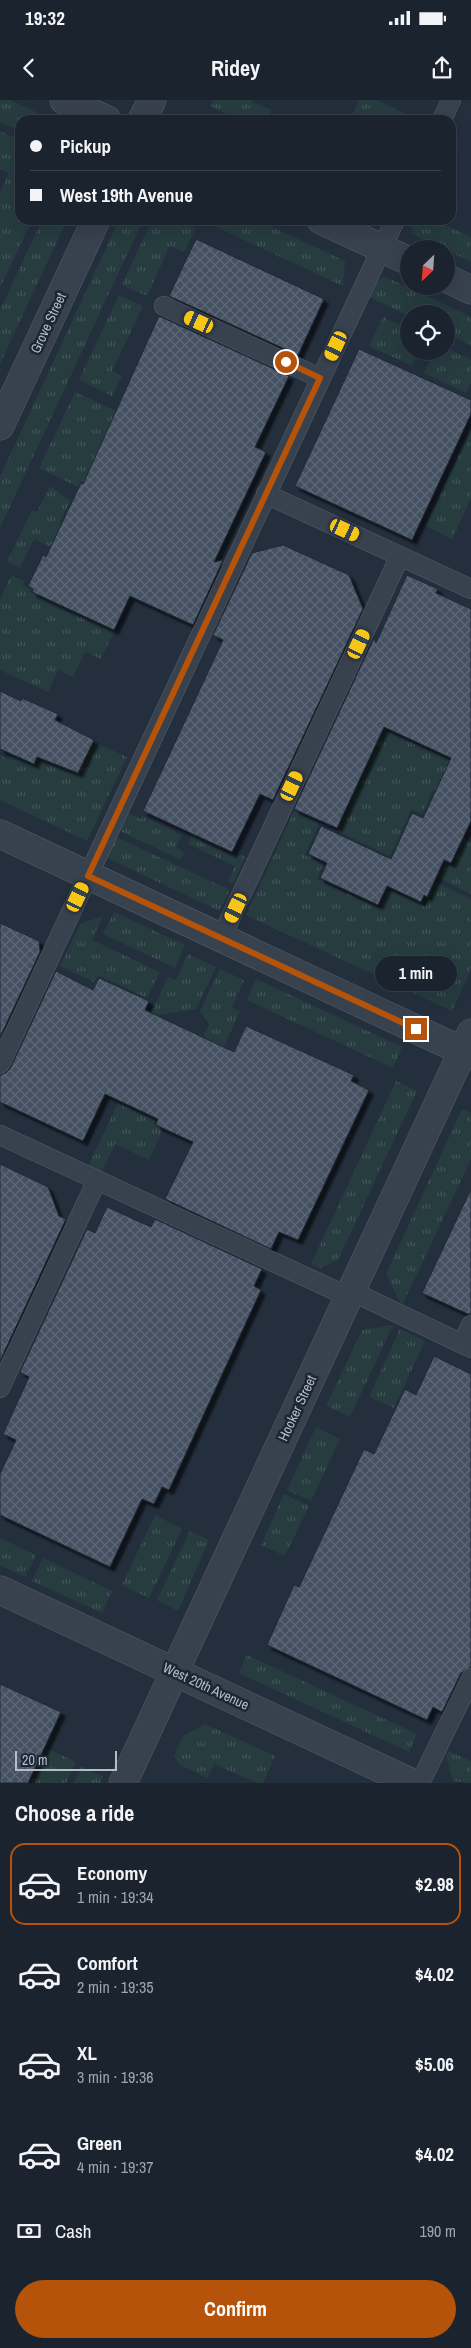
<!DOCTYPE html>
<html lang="en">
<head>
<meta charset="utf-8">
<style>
  body { margin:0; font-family:"Archivo Narrow",sans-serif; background:#282f3a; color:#f1f3f6; height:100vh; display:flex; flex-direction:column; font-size:19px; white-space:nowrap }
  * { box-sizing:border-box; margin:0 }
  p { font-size:16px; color:#a0a4aa }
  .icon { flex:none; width:28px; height:28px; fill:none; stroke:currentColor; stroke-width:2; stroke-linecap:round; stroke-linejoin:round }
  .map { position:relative; height:1683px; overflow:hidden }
  .panel { display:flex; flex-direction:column; background:#1b232e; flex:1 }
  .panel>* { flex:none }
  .hud { position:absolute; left:15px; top:15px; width:441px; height:110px; border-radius:15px; box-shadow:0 5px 20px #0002,0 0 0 1px #39404a; display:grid; align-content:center; height:110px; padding:0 15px; background:#1b232e }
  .needle { width:32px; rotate:205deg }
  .buttons { position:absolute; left:400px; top:140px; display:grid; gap:10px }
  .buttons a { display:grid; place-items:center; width:55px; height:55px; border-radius:50%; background:#1b232e; box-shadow:0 5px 20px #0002,0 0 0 1px #39404a; font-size:25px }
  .scale { position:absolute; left:15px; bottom:12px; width:102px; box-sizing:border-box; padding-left:5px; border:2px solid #b4bcc9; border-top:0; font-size:14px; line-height:18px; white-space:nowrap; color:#b4bcc9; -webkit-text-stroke:4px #1d2633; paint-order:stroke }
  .end { position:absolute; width:22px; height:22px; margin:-11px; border:6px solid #b45309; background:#fff; box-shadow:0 0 0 2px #fff }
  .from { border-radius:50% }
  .bubble { position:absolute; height:35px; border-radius:18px; background:#1b232e; box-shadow:0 5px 20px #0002,0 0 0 1px #39404a; font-size:16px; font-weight:800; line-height:35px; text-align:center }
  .car { position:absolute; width:15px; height:30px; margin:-15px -8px; border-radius:6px; box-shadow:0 0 4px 1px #0007; background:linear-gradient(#f5c518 24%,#345 0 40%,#f5c518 0 76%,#345 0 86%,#f5c518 0) }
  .hud b { display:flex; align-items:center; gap:18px; height:48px; font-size:19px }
  .hud b+b { border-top:1px solid #39404a }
  .hud i { width:12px; height:12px; background:#f1f3f6 }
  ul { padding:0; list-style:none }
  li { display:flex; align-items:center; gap:15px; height:82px; margin:0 10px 8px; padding:0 5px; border:2px solid transparent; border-radius:15px }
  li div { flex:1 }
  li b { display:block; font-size:19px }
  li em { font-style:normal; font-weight:800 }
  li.on { border-color:#b45309 }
  li>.icon { width:45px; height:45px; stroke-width:1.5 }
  h2 { padding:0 15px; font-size:22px; line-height:60px }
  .pay { display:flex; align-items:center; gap:12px; height:55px; padding:0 15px; font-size:19px }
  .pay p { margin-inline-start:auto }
  .cta { display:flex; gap:10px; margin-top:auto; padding:10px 15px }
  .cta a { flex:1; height:58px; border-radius:30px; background:#b45309; color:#fff; font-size:20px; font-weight:800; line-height:58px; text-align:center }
  .status { display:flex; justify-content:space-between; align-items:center; height:35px; padding:0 25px; background:#1b232e; direction:ltr }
  .status svg { height:14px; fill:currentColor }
  header { display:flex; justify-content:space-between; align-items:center; height:65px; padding:0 15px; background:#1b232e; font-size:22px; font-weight:800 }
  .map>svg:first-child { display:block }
  .grass { fill:url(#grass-tufts) }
  .building { fill:url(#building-cross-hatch); stroke:#1f2835; filter:url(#shadow) }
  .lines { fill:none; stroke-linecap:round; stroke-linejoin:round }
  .lane-casing { stroke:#565f6c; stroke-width:20 }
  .street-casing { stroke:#565f6c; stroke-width:29 }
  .lane { stroke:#38414e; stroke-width:19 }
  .street { stroke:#38414e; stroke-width:28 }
  .route { stroke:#b45309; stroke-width:6 }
  .labels { text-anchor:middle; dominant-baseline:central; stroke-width:5; stroke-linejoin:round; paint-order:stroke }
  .street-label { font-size:14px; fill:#b4bcc9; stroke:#1d2633 }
</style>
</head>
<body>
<div class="status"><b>19:32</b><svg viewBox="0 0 49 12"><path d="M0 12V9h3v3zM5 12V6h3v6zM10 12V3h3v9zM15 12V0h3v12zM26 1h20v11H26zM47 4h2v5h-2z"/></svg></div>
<header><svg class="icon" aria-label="back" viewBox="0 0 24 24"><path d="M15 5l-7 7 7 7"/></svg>Ridey<svg class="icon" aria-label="share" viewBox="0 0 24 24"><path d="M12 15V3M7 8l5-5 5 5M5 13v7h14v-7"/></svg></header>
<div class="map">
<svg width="471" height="1683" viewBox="0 0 471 1683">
  <defs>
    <pattern id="grass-tufts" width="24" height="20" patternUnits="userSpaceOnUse" patternTransform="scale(1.25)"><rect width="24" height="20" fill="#263c3f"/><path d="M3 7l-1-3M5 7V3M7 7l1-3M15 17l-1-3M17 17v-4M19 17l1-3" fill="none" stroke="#435659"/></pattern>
    <pattern id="building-cross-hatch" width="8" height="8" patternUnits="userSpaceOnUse" patternTransform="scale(1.25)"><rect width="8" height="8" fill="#455162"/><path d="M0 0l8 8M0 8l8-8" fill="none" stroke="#5d6877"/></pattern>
    <filter id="shadow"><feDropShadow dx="4.5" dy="4.5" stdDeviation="1" flood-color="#0009"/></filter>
  </defs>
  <rect width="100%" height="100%" fill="#242f3e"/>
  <path class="grass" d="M0 0H10L53 20H20V31L0 22Z
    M213 0H253L252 2 271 10 270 14 282 19 240 20 210 6Z
    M359 0H376L419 20H350Z
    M0 31 20 40V120H32L0 188V92L9 73 0 69Z
    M42 120H67L0 264V210Z
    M119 120H143L0 428V377Z
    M152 120H178L196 128 184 152 170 146 147 196 122 185Z
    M201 120H257L345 161 343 186Z
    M411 120H434L471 137V162L412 134Z
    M386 177 471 217V245L446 234V214H409V216L369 197 376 181Z
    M119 195 143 206 112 271 122 276 112 296 79 280Z
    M383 217 409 229V251H419L412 266 369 246Z
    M446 248 471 260V283L466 293 424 273 434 251H446Z
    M75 292 116 311 98 350 201 398 95 388 81 381 78 387 39 368Z
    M471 329V398L452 439 426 426Z
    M50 386 70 401 59 424 125 454 114 477 34 439 20 468 7 462 32 410 37 412Z
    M11 475 24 481 23 485 31 490 30 492 114 532 101 559 85 552 73 577 58 570 48 592 0 570V500Z
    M349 613 471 670V707L433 690 422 714 411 710 390 756 337 731 377 647 341 630Z
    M94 642 127 657 87 741 0 700V655L9 660 11 655 35 666 38 659 79 674Z
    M294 711 319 723 305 755 323 764 317 779 379 808 388 789 425 806 435 782 471 799V869L452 911 246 815Z
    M128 713 141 719 142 716 182 735 176 747 184 752 181 760 120 731Z
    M195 728 205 733 201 742 237 759 240 754 245 757 233 784 228 782 235 766 188 744Z
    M116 737 230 790 220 811 107 758Z
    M464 739 471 742V794L439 778 446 763 452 766Z
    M114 812 185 845 175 868 103 834Z
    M103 816 92 840 160 872 147 898 98 875 94 882 60 866 80 824Z
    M188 854 216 867 196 909 158 915 119 1000 112 997 168 877 176 880Z
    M220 869 244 880 232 907 240 911 223 949 205 941 206 937 204 935 209 924 200 911Z
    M256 879 402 947 393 968 247 900Z
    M396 981 417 991 338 1160 320 1168 311 1164Z
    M118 1003 155 1020 153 1025 163 1030 149 1060 115 1044 99 1077 86 1071Z
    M462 1009 471 1013V1059L402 1206 386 1174Z
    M393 1225 350 1317 326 1306 362 1230Z
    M400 1229 425 1241 394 1308 369 1297Z
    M316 1327 340 1339 311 1401 287 1390Z
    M284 1394 309 1406 285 1456 261 1445Z
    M155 1415 182 1429 149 1498 122 1485Z
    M190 1431 209 1440 178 1511 157 1500Z
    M0 1438 36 1455 25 1477 0 1465Z
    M43 1458 112 1491 102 1513 32 1481Z
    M247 1555 417 1634 409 1652 239 1573Z
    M205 1624 275 1656 263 1683H257L214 1664 207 1678 180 1665 174 1656 182 1637Z
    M0 1634 43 1654 46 1648 76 1662 66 1683H30L36 1669 0 1652Z
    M448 1651 471 1661V1683L453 1681 446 1656Z
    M81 1667 103 1676 100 1683H74Z"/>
  <path class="building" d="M196 139 324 199 298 255 169 196Z
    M159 216 289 276 255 347 266 352 214 462 223 460 193 525 130 496 114 530 32 492 33 489 28 486 43 455 46 457 81 383 83 384Z
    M359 249 471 300V314L412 440 295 386Z
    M283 445 349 475 363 509 273 700 260 694 232 752 143 711 223 540 213 535 252 453Z
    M407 475 438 489 436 493 471 509V721L451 763 444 760 427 797 424 795 421 802 387 786 378 805 320 778 327 763 308 754 321 726 391 759 412 713 423 718 451 658 384 627 337 728 294 709 374 538 376 543Z
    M0 591 21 601 22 598 58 614 55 620 94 640 78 673 37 657 34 664 0 649Z
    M0 823 39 841 40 852 0 937Z
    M56 871 93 890 99 878 149 901 145 910 234 952 246 926 354 975 351 981 369 990 298 1140 279 1132 271 1149 165 1099 193 1042 156 1025 158 1019 105 994 83 1041 0 1002V975L6 973 10 969Z
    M0 1064 48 1087 59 1116 66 1119 0 1261Z
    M471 1089V1214H468L422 1193Z
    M107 1107 151 1127 155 1119 262 1169 254 1186 261 1190 169 1390 162 1387 154 1404 142 1399 110 1467 0 1415V1374L16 1340 3 1334 29 1277 20 1272 87 1129 95 1133Z
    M434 1256 471 1274V1567L461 1573 442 1612 433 1607 427 1620 267 1545 294 1485 299 1487 364 1349 374 1354 405 1289 416 1295Z
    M0 1584 61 1612 28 1683H0Z"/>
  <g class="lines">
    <defs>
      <path id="lane" d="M442 20 451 0
        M164 206 320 278
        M266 394 471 489
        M221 838 400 456
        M0 964 395 120
        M0 1035 349 1197
        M351 1191 471 1248
        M462 1244 471 1225
        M0 1288 97 1080
        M420 1683 471 1578"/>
      <path id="street" d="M64 0 107 20
        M142 20 152 0
        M321 120 409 161
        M446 178 471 190
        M0 326 96 120
        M0 734 471 955
        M0 1490 412 1683
        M123 1683 471 933"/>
    </defs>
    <use href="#lane" class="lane-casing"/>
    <use href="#street" class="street-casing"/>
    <use href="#lane" class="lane"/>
    <use href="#street" class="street"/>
  </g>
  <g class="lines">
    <path class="route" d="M286 262 320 278 88 776 416 929"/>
  </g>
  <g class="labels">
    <g class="street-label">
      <text transform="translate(48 223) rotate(-65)">Grove Street</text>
      <text transform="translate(297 1308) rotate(-65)">Hooker Street</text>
      <text transform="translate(206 1586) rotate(25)">West 20th Avenue</text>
    </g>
  </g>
</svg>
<div class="buttons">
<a><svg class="needle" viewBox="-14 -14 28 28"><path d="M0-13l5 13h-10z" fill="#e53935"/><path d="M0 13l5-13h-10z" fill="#a0a4aa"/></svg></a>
<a><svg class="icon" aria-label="locate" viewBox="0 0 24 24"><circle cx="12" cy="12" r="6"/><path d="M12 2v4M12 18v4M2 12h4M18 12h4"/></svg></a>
</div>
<div class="scale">20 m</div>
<i class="end from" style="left:286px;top:262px"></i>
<i class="end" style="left:416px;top:929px"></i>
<div class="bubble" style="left:375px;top:856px;width:82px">1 min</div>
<i class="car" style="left:199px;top:222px;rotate:295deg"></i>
<i class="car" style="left:336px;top:246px;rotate:205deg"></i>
<i class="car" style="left:345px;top:430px;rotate:115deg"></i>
<i class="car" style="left:359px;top:544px;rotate:25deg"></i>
<i class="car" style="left:292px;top:686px;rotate:25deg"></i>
<i class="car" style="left:78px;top:797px;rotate:25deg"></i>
<i class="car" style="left:236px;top:808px;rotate:205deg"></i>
<div class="hud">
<b><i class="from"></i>Pickup</b>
<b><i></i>West 19th Avenue</b>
</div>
</div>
<section class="panel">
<h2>Choose a ride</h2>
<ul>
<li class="on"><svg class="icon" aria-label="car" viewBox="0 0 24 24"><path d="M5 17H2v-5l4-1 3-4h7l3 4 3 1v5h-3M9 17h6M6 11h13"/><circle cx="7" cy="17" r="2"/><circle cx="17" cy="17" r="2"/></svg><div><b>Economy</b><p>1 min · 19:34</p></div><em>$2.98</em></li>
<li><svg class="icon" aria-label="car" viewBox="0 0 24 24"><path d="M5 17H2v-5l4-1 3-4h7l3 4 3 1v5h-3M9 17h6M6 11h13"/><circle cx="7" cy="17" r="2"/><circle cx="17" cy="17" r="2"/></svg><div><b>Comfort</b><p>2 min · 19:35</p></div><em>$4.02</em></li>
<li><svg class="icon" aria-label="car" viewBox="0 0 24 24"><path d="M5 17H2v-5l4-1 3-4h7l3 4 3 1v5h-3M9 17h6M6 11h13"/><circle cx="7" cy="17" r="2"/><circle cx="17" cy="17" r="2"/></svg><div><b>XL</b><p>3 min · 19:36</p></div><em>$5.06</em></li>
<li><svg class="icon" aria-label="car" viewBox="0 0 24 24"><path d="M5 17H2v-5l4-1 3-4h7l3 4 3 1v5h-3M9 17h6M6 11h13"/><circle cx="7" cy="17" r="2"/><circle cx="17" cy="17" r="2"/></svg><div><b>Green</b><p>4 min · 19:37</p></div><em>$4.02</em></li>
</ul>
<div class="pay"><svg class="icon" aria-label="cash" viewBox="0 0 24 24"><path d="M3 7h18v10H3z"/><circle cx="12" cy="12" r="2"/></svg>Cash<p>190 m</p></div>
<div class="cta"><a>Confirm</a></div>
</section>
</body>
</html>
